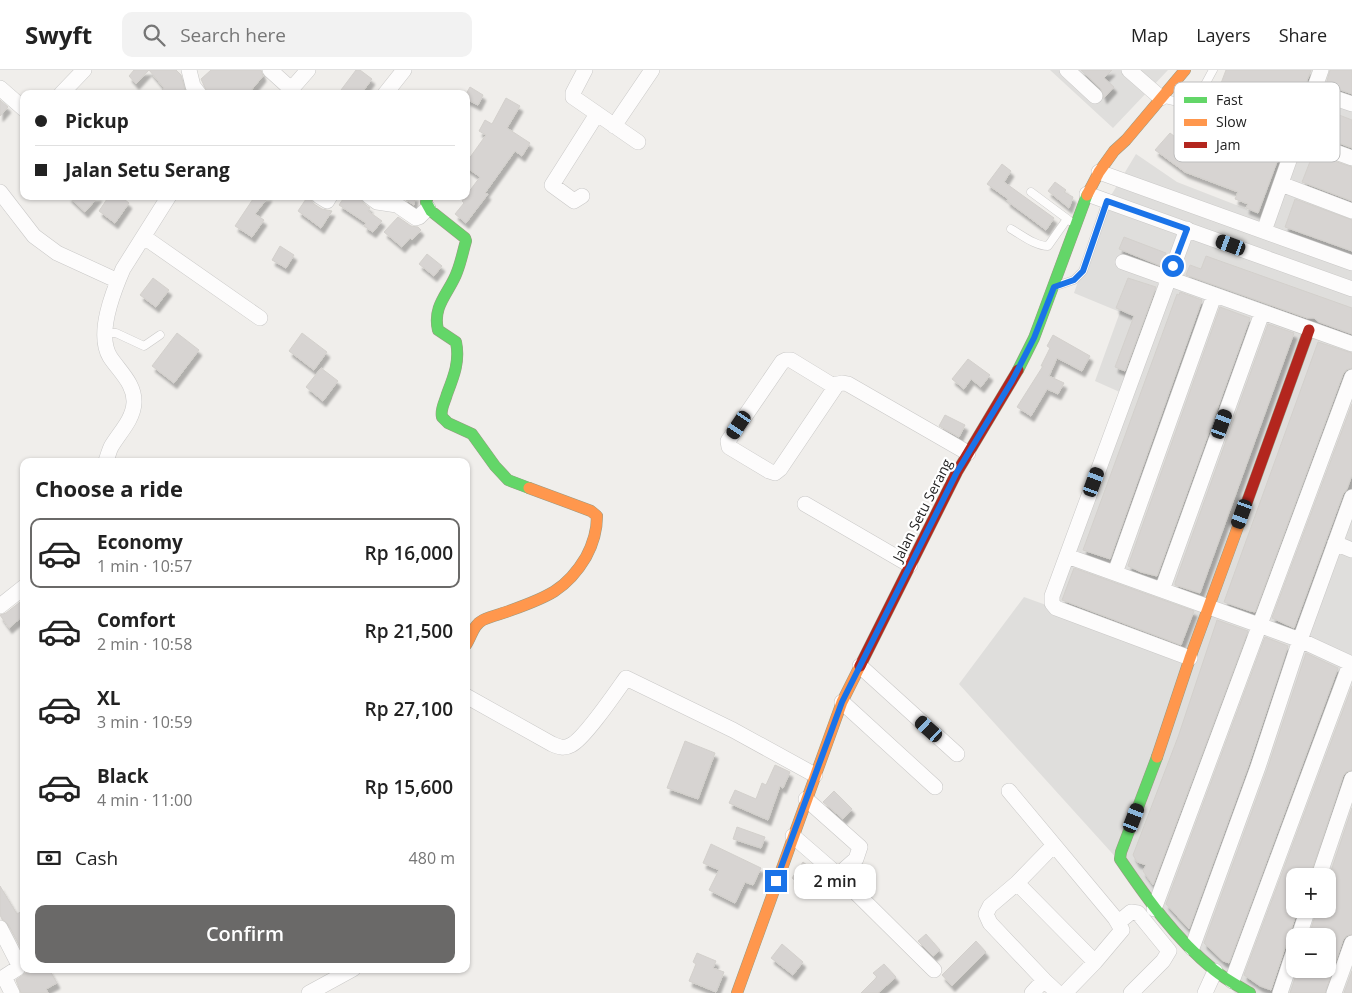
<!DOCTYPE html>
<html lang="en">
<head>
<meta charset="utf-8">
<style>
  body { margin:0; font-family:"Open Sans",sans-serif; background:#f2f2f2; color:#222; height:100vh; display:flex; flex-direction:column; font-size:19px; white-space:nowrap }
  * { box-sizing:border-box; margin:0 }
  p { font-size:16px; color:#767676 }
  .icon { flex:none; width:28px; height:28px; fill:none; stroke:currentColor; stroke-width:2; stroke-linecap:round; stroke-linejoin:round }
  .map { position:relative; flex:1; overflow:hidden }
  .panel { position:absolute; left:20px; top:388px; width:450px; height:515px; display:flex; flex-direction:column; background:#fff; border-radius:10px; box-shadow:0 1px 4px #0004 }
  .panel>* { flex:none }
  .guide { position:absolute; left:20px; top:20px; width:450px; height:110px; border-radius:10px; box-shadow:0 1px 4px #0004; display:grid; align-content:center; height:110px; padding:0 15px; background:#fff }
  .controls { position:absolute; left:1286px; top:798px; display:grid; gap:10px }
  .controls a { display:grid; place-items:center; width:50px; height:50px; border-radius:10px; background:#fff; box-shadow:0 1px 4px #0004; font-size:25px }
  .end { position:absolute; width:22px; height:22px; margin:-11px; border:6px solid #1a73e8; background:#fff; box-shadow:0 0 0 2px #fff }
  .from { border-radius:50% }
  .bubble { position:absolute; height:35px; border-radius:10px; background:#fff; box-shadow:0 1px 4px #0004; font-size:16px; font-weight:600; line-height:35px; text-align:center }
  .car { position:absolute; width:15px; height:30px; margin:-15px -8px; border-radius:6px; box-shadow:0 0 4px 1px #0007; background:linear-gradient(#222 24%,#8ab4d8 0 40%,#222 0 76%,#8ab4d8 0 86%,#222 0) }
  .guide b { display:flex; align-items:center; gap:18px; height:48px; font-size:19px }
  .guide b+b { border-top:1px solid #e0e0e0 }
  .guide i { width:12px; height:12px; background:#222 }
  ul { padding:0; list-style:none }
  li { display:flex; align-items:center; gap:15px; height:70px; margin:0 10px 8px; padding:0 5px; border:2px solid transparent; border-radius:10px }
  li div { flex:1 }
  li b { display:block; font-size:19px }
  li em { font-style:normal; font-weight:600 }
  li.active { border-color:#6a6968 }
  li>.icon { width:45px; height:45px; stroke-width:1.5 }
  h2 { padding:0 15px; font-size:22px; line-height:60px }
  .pay { display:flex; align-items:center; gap:12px; height:55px; padding:0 15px; font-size:19px }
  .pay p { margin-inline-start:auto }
  .primary-button { display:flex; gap:10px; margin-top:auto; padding:10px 15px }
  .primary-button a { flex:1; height:58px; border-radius:10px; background:#6a6968; color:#fff; font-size:20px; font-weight:600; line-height:58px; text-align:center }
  header { display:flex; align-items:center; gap:30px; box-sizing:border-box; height:70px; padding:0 25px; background:#fff; border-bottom:1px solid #e0e0e0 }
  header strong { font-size:24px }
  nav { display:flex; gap:28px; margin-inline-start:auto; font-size:18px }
  .search { width:350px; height:45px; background:#f2f2f2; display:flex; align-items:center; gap:12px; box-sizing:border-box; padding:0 18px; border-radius:10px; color:#767676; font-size:19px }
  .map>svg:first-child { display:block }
  .residential { fill:#dfdedc; fill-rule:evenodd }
  .building { fill:#d7d4d2; stroke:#d3d0cc; filter:url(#shadow) }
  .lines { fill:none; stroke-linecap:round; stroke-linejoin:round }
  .lane-casing { stroke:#c9c8c7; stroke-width:9 }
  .street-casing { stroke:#c9c8c7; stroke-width:16 }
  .fast-casing { stroke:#999a82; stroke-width:12 }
  .slow-casing { stroke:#999a82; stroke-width:12 }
  .jam-casing { stroke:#999a82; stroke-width:12 }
  .lane { stroke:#fdfcfc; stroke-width:8 }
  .street { stroke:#fdfcfc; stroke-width:15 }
  .fast { stroke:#63d668; stroke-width:11 }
  .slow { stroke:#ff974d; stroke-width:11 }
  .jam { stroke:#b3261e; stroke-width:11 }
  .route { stroke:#1a73e8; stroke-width:6 }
  .labels { text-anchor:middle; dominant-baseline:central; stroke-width:4.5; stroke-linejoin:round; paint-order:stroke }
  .street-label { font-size:14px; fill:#222; stroke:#fff }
  .key { fill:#fff; stroke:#bdbdbd; stroke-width:1 }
  .key-label { font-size:14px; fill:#222 }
</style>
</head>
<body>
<header>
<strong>Swyft</strong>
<div class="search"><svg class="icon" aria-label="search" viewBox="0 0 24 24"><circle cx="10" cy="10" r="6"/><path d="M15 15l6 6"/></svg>Search here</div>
<nav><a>Map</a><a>Layers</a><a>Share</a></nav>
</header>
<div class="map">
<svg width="1352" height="923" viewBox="0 0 1352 923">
  <defs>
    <filter id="shadow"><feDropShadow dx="3" dy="5.5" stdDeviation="1" flood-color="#0004"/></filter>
  </defs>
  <rect width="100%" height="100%" fill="#f0eeeb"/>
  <path class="residential" d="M1050 0H1168L1113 58Z
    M1299 0H1352V923H1235L1120 792 959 614 1024 527 1046 535 1122 323 1095 311 1120 242 1074 223 1104 137 1136 84 1177 112 1249 140ZM1295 806H1328V839H1295ZM1295 866H1328V899H1295Z"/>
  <path class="building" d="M134 0H176L181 5 185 20 180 24H158L164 18 149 0 136 14 129 6Z
    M211 0H261L263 6 248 24H208L201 9Z
    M356 0H360L372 9 361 24H338Z
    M1081 0H1112L1104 8 1114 17 1104 28 1101 19Z
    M1226 0H1311L1258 143 1246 138 1248 134 1235 129 1238 122 1185 102 1155 80 1170 63 1195 82Z
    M1330 0H1352V24L1326 15Z
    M470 17 483 25 478 35 466 29V24Z
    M506 28 520 36 507 58 530 73 522 86 515 81 485 123 488 124 466 153 455 144 464 133 462 131 480 107 466 97V93L486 65 479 61 485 50 492 54Z
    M0 30 8 37 0 46Z
    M1329 41 1352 50V78L1320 66Z
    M1313 84 1352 97V131L1302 112Z
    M1002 94 1011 101 1004 112 1054 148 1046 160 1007 131 1008 129 987 114Z
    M1055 112 1066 120 1064 122 1073 127 1069 138 1048 121Z
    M68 126H99L85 142Z
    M109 126H120L129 133 115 153 99 141Z
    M255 126H269L255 144 264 150 252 167 235 156Z
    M308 126 314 134 322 139 332 141 321 158 298 141Z
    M345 126H360L363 133 370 138 368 141 382 151 373 162 364 156 366 153 339 135Z
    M405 126H415L414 135 403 128Z
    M1295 129 1352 150V181L1285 157Z
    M398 147 411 156 418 157 421 160 412 170 410 168 402 177 384 162Z
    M1124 167 1166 183 1161 196 1119 179Z
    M280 176 294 185 286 198 272 190Z
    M427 184 442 196 434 206 419 194Z
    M1206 186 1352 238V264L1319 252 1314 248H1307L1186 205 1190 195 1201 199Z
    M153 208 169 220 156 237 140 225Z
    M1128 208 1156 217 1125 301 1115 297 1134 246 1116 238Z
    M1180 222 1202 230 1110 489 1083 480 1177 224 1179 225Z
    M1220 237 1250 248 1157 506 1141 502 1128 496Z
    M1268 254 1294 263 1200 523 1175 515V513Z
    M177 263 199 280 174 313 152 296Z
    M302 263 327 282 314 300 289 281Z
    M1053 265 1090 286 1082 301 1057 288 1049 306 1064 313 1058 324 1047 319 1031 346 1017 337 1043 296H1041L1050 278 1047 276Z
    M1318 272 1352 283V298L1346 300 1343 304 1255 542 1250 541 1224 532Z
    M968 289 990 305 981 317 971 309 964 319 952 309Z
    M321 298 338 311 323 331 306 317Z
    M1352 334V405L1347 419 1343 424 1294 558 1272 548Z
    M945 345 965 355 959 367 939 356Z
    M1074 498 1194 541 1181 575 1062 530Z
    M24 529V545L9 558 0 545 6 543Z
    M1217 550 1248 561 1153 815 1143 801 1146 795 1137 792 1133 785 1178 667Z
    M1265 567 1288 576 1249 694 1189 859 1166 834Z
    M1306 583 1338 598 1229 893 1223 891 1204 873 1267 700Z
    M1352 616V700L1346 702 1343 706 1310 806H1295V839H1298L1290 863 1291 870 1286 875 1271 920 1260 916 1244 905Z
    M685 671 715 683 698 729 667 718Z
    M775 695 790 702 783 718 780 716 768 750 729 733 735 720 756 729 762 713 766 715Z
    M834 721 852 739 843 749 823 732Z
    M1352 738V864L1346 866 1343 870 1325 923H1290L1298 899H1328V866H1309L1317 839H1328V810Z
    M737 757 765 767 761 778 733 769Z
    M711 774 761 798 753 815 745 812 735 833 709 820 719 800 703 793Z
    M803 792 817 803 805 819 792 808Z
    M0 816 17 844 24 840V884L8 854 2 849 0 845Z
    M926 864 940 880 933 886 918 871Z
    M976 871 986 882 952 916 942 905Z
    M782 874 803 892 793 905 771 888Z
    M697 883 716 891 713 898 724 902 716 922 689 911 696 894 693 892Z
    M884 894 896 907 878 923H861L877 907 873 903Z
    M28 899H49L57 913 46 919 48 923H21L16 910 27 902Z
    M1352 901V923H1344Z"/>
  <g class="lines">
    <defs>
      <path id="lane" d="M1165 29 1187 34C1200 28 1206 12 1213 0
        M1031 122 1070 151
        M1011 159C1022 165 1035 176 1048 176L1067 149
        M1056 216 1074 210 1083 201 1107 131
        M104 263H116L144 276 160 265"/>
      <path id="street" d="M189 0 193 16 199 24
        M270 0 291 19
        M585 0 573 23V27L638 72
        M1067 0 1095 26
        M1129 0 1161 28
        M0 18 24 39
        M1314 21 1352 34
        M61 24 84 0
        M287 24 308 0
        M385 24 404 0
        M614 56 652 0
        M1297 68 1352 88
        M1099 102 1352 193
        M1281 114 1352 141
        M0 122 34 166 57 183 118 211
        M1087 124 1352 219
        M319 126 327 131 330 126
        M369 126 377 132 397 135 416 148 419 147 428 138
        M582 126 574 131 552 115 597 44
        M1187 159 1052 526V533L1056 538 1190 588
        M1264 161 1321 0
        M144 167 260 248
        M1123 192 1352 274
        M836 316 780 399 775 403 769 401 729 377 728 371 782 292 786 290H791L832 315 843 313 848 314 968 383
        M106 391C108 386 109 381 111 377 119 363 133 350 134 333 135 314 120 302 110 287 96 264 113 222 123 199L169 126
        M805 434 910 495
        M1335 473 1352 480
        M1067 486 1259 555 1300 570 1352 594
        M1115 503 1214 226
        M1162 520 1262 243
        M0 536 24 517
        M860 596 957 684
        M466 626 552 674C559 677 564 679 571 675 584 669 616 622 626 608L733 660 815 705
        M842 632 935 717
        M1009 721 1115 848 1122 860 1095 892 1065 923
        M806 729 860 777 856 789 838 805
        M793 766 838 805 934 900
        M1054 775 1017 813 990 836 986 844 990 853 1044 910 1058 923
        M1319 806 1352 709
        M1017 813 1095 892
        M1154 839 1352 307
        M1119 852 1131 842 1138 843 1169 881 1163 891 1131 923
        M0 858 19 895 18 898 4 907 12 923
        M1299 866 1308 839
        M1192 878 1258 697 1300 570 1352 427
        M1232 911 1350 594
        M309 923 353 899
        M1032 923 1044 910
        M1205 923 1215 901
        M1280 923 1295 878
        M1334 923 1352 873"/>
      <path id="fast" d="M428 126 426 132 431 141 465 168 466 171C463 181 461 192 457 202 450 222 432 235 438 260L456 272C460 291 454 306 447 324 445 332 440 339 442 347L448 353 472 364 495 396 508 410 529 418
        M1018 300 1034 268 1087 125
        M1157 687 1121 782 1120 789C1148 830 1175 868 1214 900 1225 909 1238 916 1250 923"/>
      <path id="slow" d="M1087 125 1099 102 1114 81 1126 70 1185 0
        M466 575C472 566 473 555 483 550 491 546 501 544 509 541 545 528 566 521 586 487 593 474 597 461 597 446L591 441 529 418
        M1157 687 1190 588 1243 443
        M737 923 842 632 860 596"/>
      <path id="jam" d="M1243 443 1309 260
        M860 596 957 402 1018 300"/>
    </defs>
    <use href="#lane" class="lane-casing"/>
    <use href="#street" class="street-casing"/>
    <use href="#fast" class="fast-casing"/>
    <use href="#slow" class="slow-casing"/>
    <use href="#jam" class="jam-casing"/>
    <use href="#lane" class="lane"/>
    <use href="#street" class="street"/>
    <use href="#fast" class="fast"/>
    <use href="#slow" class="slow"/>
    <use href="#jam" class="jam"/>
  </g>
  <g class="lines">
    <path class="route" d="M776 811 842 632 957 402 1012 311 1034 268 1054 217 1074 210 1083 201 1107 131 1187 159 1173 196"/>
  </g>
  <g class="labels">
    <g class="street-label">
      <text transform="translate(922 440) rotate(-63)">Jalan Setu Serang</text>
    </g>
  </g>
  <rect x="1174" y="12" width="166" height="80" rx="8" class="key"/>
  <rect x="1184" y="27" width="23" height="6" fill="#63d668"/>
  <rect x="1184" y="49" width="23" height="7" fill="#ff974d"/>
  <rect x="1184" y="72" width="23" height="6" fill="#b3261e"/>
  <g class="key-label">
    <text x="1216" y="35">Fast</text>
    <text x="1216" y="57">Slow</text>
    <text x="1216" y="80">Jam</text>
  </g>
</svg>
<div class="controls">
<a>+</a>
<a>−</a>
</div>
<i class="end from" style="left:1173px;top:196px"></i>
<i class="end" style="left:776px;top:811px"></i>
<div class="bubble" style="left:794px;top:794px;width:82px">2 min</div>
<i class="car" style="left:1231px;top:175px;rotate:290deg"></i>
<i class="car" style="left:1222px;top:354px;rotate:20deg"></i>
<i class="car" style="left:739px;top:355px;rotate:214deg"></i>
<i class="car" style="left:1094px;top:412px;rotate:20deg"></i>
<i class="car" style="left:1242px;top:444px;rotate:200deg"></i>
<i class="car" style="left:929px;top:659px;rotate:312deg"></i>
<i class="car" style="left:1134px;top:748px;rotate:21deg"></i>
<div class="guide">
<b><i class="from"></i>Pickup</b>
<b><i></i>Jalan Setu Serang</b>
</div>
<section class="panel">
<h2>Choose a ride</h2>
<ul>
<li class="active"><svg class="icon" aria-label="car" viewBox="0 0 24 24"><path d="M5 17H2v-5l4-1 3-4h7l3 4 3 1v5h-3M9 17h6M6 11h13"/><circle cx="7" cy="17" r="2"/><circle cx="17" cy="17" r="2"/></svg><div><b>Economy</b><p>1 min · 10:57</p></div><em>Rp 16,000</em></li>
<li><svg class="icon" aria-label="car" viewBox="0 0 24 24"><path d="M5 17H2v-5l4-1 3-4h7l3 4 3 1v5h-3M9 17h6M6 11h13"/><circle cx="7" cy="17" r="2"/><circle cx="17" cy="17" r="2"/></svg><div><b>Comfort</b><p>2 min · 10:58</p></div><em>Rp 21,500</em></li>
<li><svg class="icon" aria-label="car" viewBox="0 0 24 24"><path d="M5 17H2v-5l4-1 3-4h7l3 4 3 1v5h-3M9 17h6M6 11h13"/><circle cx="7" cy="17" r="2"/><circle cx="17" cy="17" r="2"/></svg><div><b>XL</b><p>3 min · 10:59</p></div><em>Rp 27,100</em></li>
<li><svg class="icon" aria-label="car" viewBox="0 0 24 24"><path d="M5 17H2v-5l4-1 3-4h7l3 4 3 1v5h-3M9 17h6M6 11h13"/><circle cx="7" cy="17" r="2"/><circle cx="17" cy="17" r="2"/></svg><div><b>Black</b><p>4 min · 11:00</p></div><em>Rp 15,600</em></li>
</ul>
<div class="pay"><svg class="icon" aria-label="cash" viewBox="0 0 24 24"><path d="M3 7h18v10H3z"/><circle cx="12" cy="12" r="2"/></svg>Cash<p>480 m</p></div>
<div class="primary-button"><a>Confirm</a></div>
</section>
</div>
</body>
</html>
